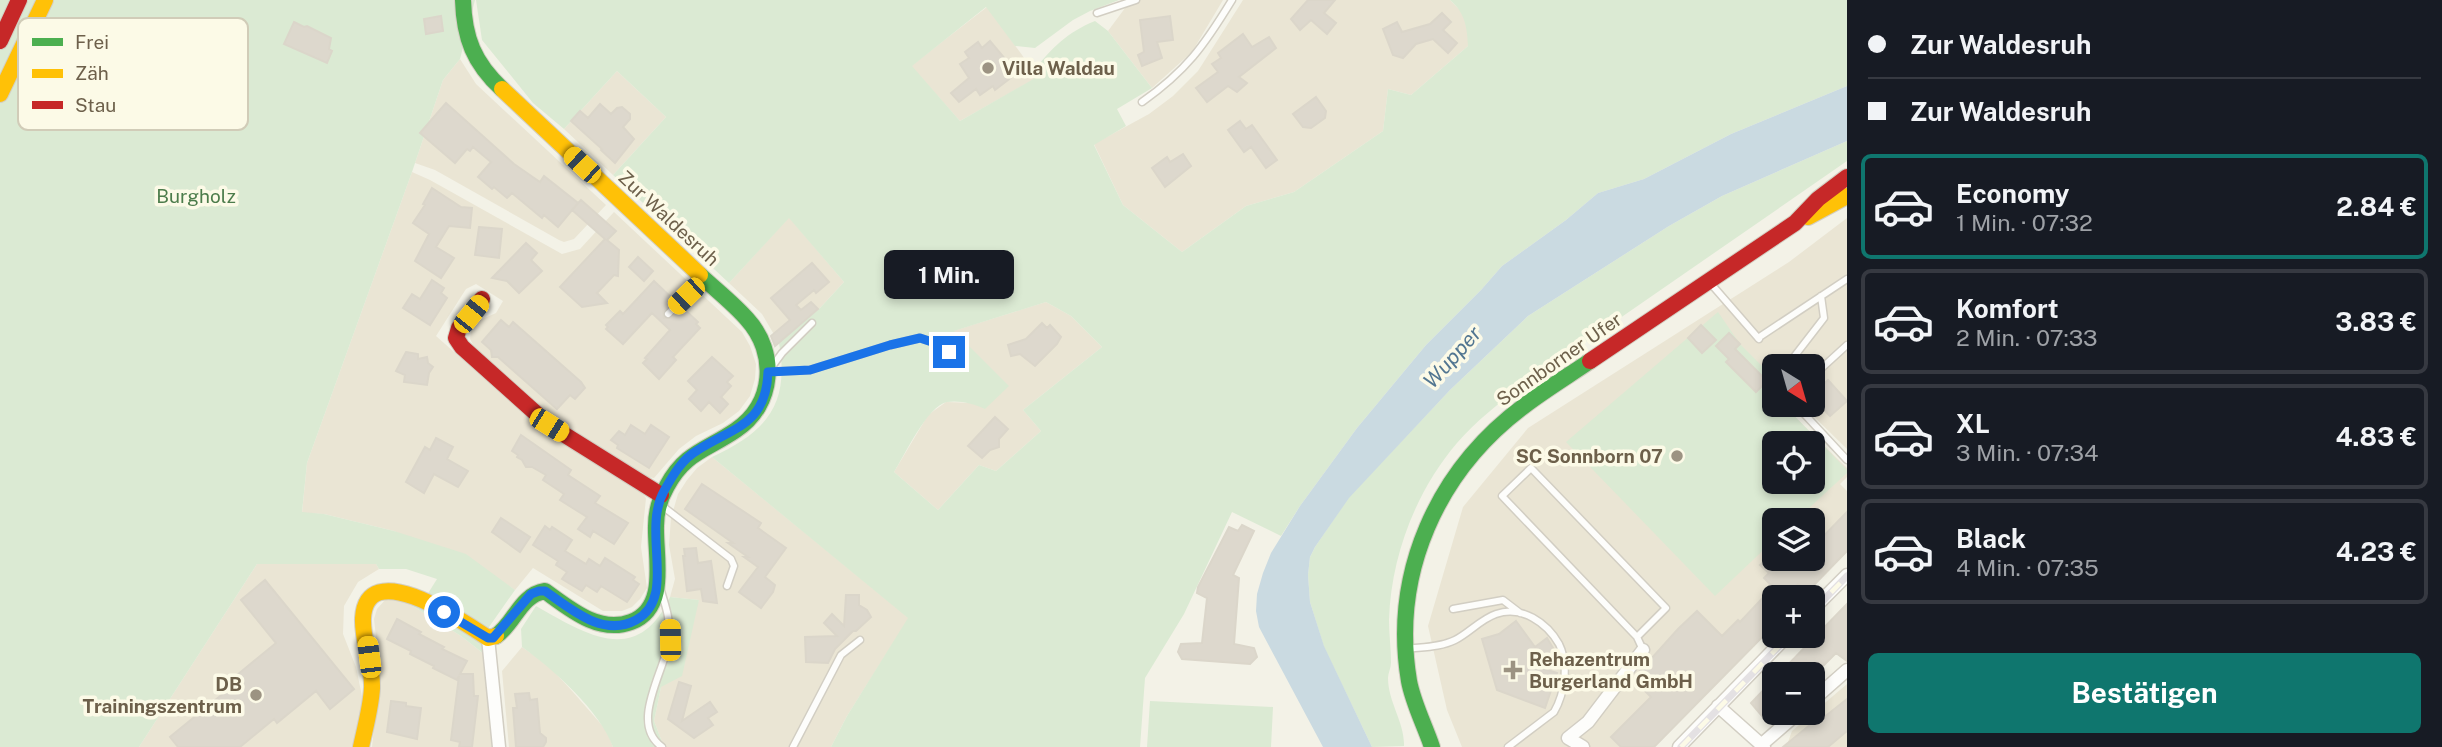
<!DOCTYPE html>
<html lang="de">
<head>
<meta charset="utf-8">
<style>
  body { margin:0; font-family:"Public Sans",sans-serif; background:#20242c; color:#f1f3f6; height:100vh; display:flex; flex-direction:column; font-size:26px; white-space:nowrap }
  * { box-sizing:border-box; margin:0 }
  p { font-size:23px; color:#9ea1a6 }
  .icon { flex:none; width:38px; height:38px; fill:none; stroke:currentColor; stroke-width:2; stroke-linecap:round; stroke-linejoin:round }
  .map { position:relative; flex:1; overflow:hidden }
  .details { display:flex; flex-direction:column; background:#171b24; width:595px }
  .details>* { flex:none }
  .top-card { display:grid; align-content:center; height:154px; padding:0 21px; background:#171b24 }
  .needle { width:46px; rotate:143deg }
  .controls { position:absolute; left:1762px; top:354px; display:grid; gap:14px }
  .controls a { display:grid; place-items:center; width:63px; height:63px; border-radius:10px; background:#171b24; box-shadow:0 4px 10px #0003; font-size:35px }
  .end { position:absolute; width:32px; height:32px; margin:-16px; border:9px solid #1a73e8; background:#fff; box-shadow:0 0 0 4px #fff }
  .from { border-radius:50% }
  .bubble { position:absolute; height:49px; border-radius:10px; background:#171b24; box-shadow:0 4px 10px #0003; font-size:23px; font-weight:700; line-height:49px; text-align:center }
  .car { position:absolute; width:21px; height:42px; margin:-21px -10px; border-radius:9px; box-shadow:0 0 5px 2px #0007; background:linear-gradient(#f5c518 24%,#345 0 40%,#f5c518 0 76%,#345 0 86%,#f5c518 0) }
  .top-card b { display:flex; align-items:center; gap:24px; height:66px; font-size:26px }
  .top-card b+b { border-top:2px solid #363941 }
  .top-card i { width:18px; height:18px; background:#f1f3f6 }
  ul { padding:0; list-style:none }
  li { display:flex; align-items:center; gap:21px; height:105px; margin:0 14px 10px; padding:0 7px; border:4px solid #363941; border-radius:10px }
  li div { flex:1 }
  li b { display:block; font-size:26px }
  li em { font-style:normal; font-weight:700 }
  li.on { border-color:#0f766e }
  li>.icon { width:63px; height:63px; stroke-width:1.5 }
  .primary-button { display:flex; gap:14px; margin-top:auto; padding:14px 21px }
  .primary-button a { flex:1; height:80px; border-radius:10px; background:#0f766e; color:#fff; font-size:28px; font-weight:700; line-height:80px; text-align:center }
  main { display:flex; flex:1; min-height:0 }
  .map>svg:first-child { display:block }
  .residential { fill:#eae5d4; fill-rule:evenodd }
  .green { fill:#dbead3; fill-rule:evenodd }
  .water { fill:#cadae1 }
  .building { fill:#ddd8cd; stroke:#dbd6ca; stroke-width:2 }
  .lines { fill:none; stroke-linecap:round; stroke-linejoin:round }
  .lane-casing { stroke:#d2cec3; stroke-width:9 }
  .street-casing { stroke:#d2cec3; stroke-width:15 }
  .fast-casing { stroke:#d3cfc3; stroke-width:18 }
  .slow-casing { stroke:#d3cfc3; stroke-width:18 }
  .jam-casing { stroke:#d3cfc3; stroke-width:18 }
  .lane { stroke:#fdfdfb; stroke-width:6 }
  .street { stroke:#fdfdfb; stroke-width:12 }
  .fast { stroke:#4caf50; stroke-width:16 }
  .slow { stroke:#ffc107; stroke-width:16 }
  .jam { stroke:#c62828; stroke-width:16 }
  .rail-casing { stroke:#e4e1e3; stroke-width:7 }
  .rail { stroke:#fcfae7; stroke-width:4.5; stroke-dasharray:13; stroke-linecap:butt }
  .route { stroke:#1a73e8; stroke-width:9 }
  .poi-dot { fill:#9c9382; stroke:#fcfae7; stroke-width:2.5 }
  .labels { text-anchor:middle; dominant-baseline:central; stroke-width:7; stroke-linejoin:round; paint-order:stroke }
  .poi-label { font-size:19px; font-weight:bold; fill:#6d604b; stroke:#fcfae7; text-anchor:start }
  .park-label { font-size:19px; fill:#4c7c4b; stroke:#fcfae7 }
  .street-label { font-size:19px; fill:#6d604b; stroke:#fcfae7 }
  .water-label { font-size:21px; font-style:italic; fill:#527691; stroke:#fcfae7 }
  .key { fill:#fcfae7; stroke:#d1ccb8; stroke-width:2 }
  .key-label { font-size:19px; fill:#6d604b }
</style>
</head>
<body>
<main>
<div class="map">
<svg width="1847" height="747" viewBox="0 0 1847 747">
  <rect width="100%" height="100%" fill="#f3f2e7"/>
  <path class="residential" d="M1131 0H1223L1192 52 1152 88 1108 31Z
    M1243 0H1450L1463 13 1468 26V46L1411 95 1388 89 1383 131 1294 192 1246 206 1182 252 1123 205 1094 144 1149 114 1173 96 1198 71Z
    M987 7 1038 77 960 121 911 66Z
    M460 59 476 84 606 205 574 239 564 242 559 240 435 170 415 163 443 80Z
    M617 71 666 117 613 175 564 129Z
    M412 172 430 180 562 254 580 249 614 212 742 332 750 346 756 364 755 379 750 396 739 411 723 423 696 436 679 449 654 478 648 477 553 417 476 350 470 339 471 329 478 321 496 313 503 301 476 284 466 289 436 336 542 430 641 492 646 498 641 547 647 588 640 599 632 607 622 611H603L533 568 515 590 494 576 394 531 324 514 302 513 307 463Z
    M789 217 844 282 820 308 779 343 762 314 729 283Z
    M1847 218V449L1801 404H1813V366H1774V404H1781L1847 468V477L1840 484 1847 491V551L1802 597H1774V624L1654 747H1462L1447 710 1428 626 1463 507 1528 428 1789 262ZM1774 443H1813V481H1774ZM1774 520H1813V558H1774Z
    M1046 302 1071 316 1102 347 1023 410 1041 431 996 471 979 465 938 510 894 472 928 415 946 402 972 403 953 331Z
    M712 457 909 618 847 716 831 747H664L654 721 661 687 699 600 670 597 675 579 669 545 671 518 678 494 687 480 697 468Z
    M257 564H376L379 569 358 582 344 606 343 634 356 667 366 716 359 747H139Z
    M394 598 408 603 461 636 484 654 492 747H372L378 687V654L374 619 377 609 385 600Z
    M522 647 548 665 573 692 607 731 613 747H509L502 671Z
    M1847 684V747H1790L1788 742 1792 731Z"/>
  <path class="green" d="M0 0H475L460 59 443 80 412 172 307 463 302 512 324 514 394 531 466 554 515 590 489 627 484 654 461 636 408 603H422L437 579 406 569H379L376 564H257L139 747H0Z
    M476 0H1119L1090 11 1073 20 1035 48 1015 46 986 7 912 66 960 121 1037 77 1034 71C1051 48 1068 32 1095 21L1108 31 1152 88 1117 109 1126 126 1094 145 1123 205 1182 252 1246 206 1294 192 1383 131 1388 89 1411 95 1468 46C1467 26 1465 13 1450 0H1847V86L1731 134 1644 179 1598 193 1566 220 1502 266 1481 290 1426 345 1357 428 1300 506 1281 536 1232 512 1184 614 1145 678 1140 747H831L847 716 908 618 712 457C766 432 790 405 779 343L820 308 844 282 789 218 729 283 613 175 666 117 617 71 564 129 533 103 482 40ZM1046 302 1071 316 1102 347 1023 410 1041 431 996 471 979 465 938 510 894 472C905 455 927 406 947 402 960 400 974 404 985 409L1009 386 954 331Z
    M1847 141V161L1522 386C1499 403 1476 421 1457 443 1416 491 1391 556 1389 620 1389 634 1391 648 1391 663 1391 668 1388 673 1388 678 1388 702 1405 723 1404 746L1372 747 1324 647 1310 602 1308 575 1310 557 1315 547 1349 497 1450 390 1528 316 1669 226 1722 196Z
    M1718 312 1740 344 1774 378V404H1783L1847 470V473L1796 520H1774V540L1715 596 1566 442ZM1774 443H1813V481H1774Z
    M670 597 699 600 682 676 661 687 654 721 664 747H613C600 711 553 669 522 647L521 629 536 606C586 634 637 668 670 597Z
    M1150 701 1273 707 1271 747H1147Z"/>
  <path class="water" d="M1847 86V141L1722 196 1669 226 1528 316 1450 390 1349 498 1315 547 1310 557 1308 575 1310 602 1324 646 1372 747H1323L1259 627 1256 611 1257 594 1263 573 1271 553 1300 506 1357 428 1426 345 1481 290 1502 266 1566 220 1598 193 1644 179 1731 134Z"/>
  <path class="building" d="M1308 0H1335L1324 13 1336 23 1327 34 1311 20 1300 30 1291 19Z
    M1442 13 1451 22 1443 30 1457 43 1448 53 1433 39 1416 44 1403 58 1393 55 1383 29 1397 22 1402 32 1430 24Z
    M441 16 443 31 426 34 424 19Z
    M1170 16 1173 40 1157 42 1162 58 1142 66 1138 55 1144 52 1140 20Z
    M294 22 304 27 307 26 331 38 329 49 332 51 327 63 284 44Z
    M1243 34 1252 47 1269 37 1276 48 1239 77 1247 83 1237 92 1228 86 1207 102 1196 88 1218 72 1212 64 1221 58 1218 53Z
    M990 41 1017 73 995 90 993 86 980 95 976 89 959 102 951 93 969 78 960 64 969 58 965 52 978 42 982 48Z
    M1316 97 1326 111 1325 118 1311 128 1303 127 1293 114Z
    M446 103 514 164 540 182 544 176 578 203 558 227 544 215 542 218 512 193 507 198 494 187 492 189 478 177 491 162 473 147 470 151 467 149 455 163 420 133Z
    M600 104 611 114 617 108 622 107 630 114V119L623 127 634 139 615 163 601 150 602 149 571 121 580 111 588 118Z
    M1240 121 1246 129 1252 125 1277 160 1266 168 1251 147 1244 152 1228 130Z
    M1183 154 1191 166 1165 187 1152 168 1167 157 1170 162Z
    M432 188 461 207 472 208 470 228 449 226 436 247 454 258 441 278 415 261 429 234 413 223 425 205 423 204Z
    M581 200 616 231 607 240 619 250 618 276 614 275 597 293 607 303 582 307 560 287 605 239 572 210Z
    M479 227 502 229 499 258 475 255Z
    M526 243 537 253 531 260 542 271 519 293 507 281 492 278Z
    M638 257 653 271 644 281 629 267Z
    M812 263 829 282 816 293 814 290 796 305 801 310 811 302 818 309 775 346 771 336 790 320 771 298Z
    M432 280 444 288 441 293 447 298 430 325 403 308 412 294 420 299Z
    M654 281 674 300 663 312 664 318H671L683 308 698 322 696 324 700 328 673 357 676 360 659 379 643 363 647 359 645 358 670 330 652 313 623 344 606 329 608 327 606 325 620 311 623 314Z
    M501 320 509 327 513 322 581 382 585 388 575 399 570 395 557 409 498 357H492L491 350 482 342Z
    M1042 323 1047 328 1050 325 1061 337 1057 344 1035 366 1020 354 1011 356 1008 345 1026 339Z
    M1701 325 1716 340 1702 353 1688 338Z
    M1729 333 1740 344 1735 349 1767 381 1756 392 1726 362 1729 359 1716 346Z
    M406 352 418 354V359L427 357 428 363 433 367 429 373 427 385 404 382 405 375 396 371Z
    M712 357 733 376 727 382 731 386 721 397 728 404 720 413 709 402 701 411 689 399 697 390 688 381Z
    M1828 380 1847 401 1830 416 1813 398V395Z
    M995 417 1008 429 999 439V447L990 450 982 458 968 446Z
    M631 425 645 434 651 425 669 437 649 468 617 448 618 445 611 440 619 431 625 435Z
    M521 435 571 470 568 475 600 496 595 503 628 523 614 544 593 531 590 537 578 529 587 517 560 500 564 494 543 480 546 475 532 467H526L522 460 517 457 518 455 512 451Z
    M436 438 453 447 447 459 468 471 458 487 434 474 424 493 406 482 425 447 430 450Z
    M702 484 761 523 758 528 786 548 765 577 775 585 773 592 761 608 739 592 758 567 744 557H748L728 543H733L685 509Z
    M1847 512V551L1807 592 1798 584 1785 597H1774V625L1654 747H1621L1611 737 1651 697 1633 679 1678 629 1697 611 1722 636 1738 620 1740 622 1773 587 1764 578 1769 573 1760 565 1770 556 1781 567 1790 558H1813V547Z
    M501 518 530 537 520 552 492 532Z
    M1242 525 1254 531 1233 575 1239 578 1234 644 1254 648 1257 657 1250 664 1182 659 1178 652 1181 644 1202 643 1207 598 1197 593 1198 587 1229 527 1238 531Z
    M545 526 550 530 552 527 572 540 565 551 586 564 589 559 600 566 605 558 635 577 633 580 639 584 627 602 601 586 597 592 586 585 582 591 562 579 567 572 556 565 558 561 533 545Z
    M696 548 698 563 711 561 717 603 703 601 701 589 687 591 683 556H685L684 549Z
    M265 580 354 689 330 709 316 691 277 723 274 719 240 747H178L170 737 241 679 237 675 276 643 241 600Z
    M846 595H859V605L867 610 871 617 856 631H853L835 649 828 663 806 662 805 637 837 636 824 623 832 614 844 626Z
    M1847 604V661L1836 653 1815 674H1779Z
    M397 619 421 632 419 634 444 647 442 649 467 661 460 674H473L474 696H478L472 747H459L460 742 451 740 459 676 457 680 433 668 434 666 410 654 411 651 387 639Z
    M1516 621 1535 647 1547 638 1556 653 1537 667 1557 673 1545 708 1497 690 1482 639 1499 634Z
    M1774 679V715L1767 722 1751 703Z
    M679 682 691 686 682 721 710 702 717 712 708 718 713 725 694 738 668 719Z
    M529 693 530 700 537 699 540 733 546 738V742L543 747H516L513 708H517L515 694Z
    M1847 699V731L1828 747H1783L1811 724 1813 726Z
    M391 701 406 703V706L421 708 417 739 387 732Z"/>
  <g class="lines">
    <defs>
      <path id="lane" d="M1097 13 1136 0
        M1142 102C1186 71 1204 46 1232 0
        M1712 285 1759 339
        M668 314 703 280
        M1758 338 1847 279
        M1790 366V362L1824 318 1821 296
        M771 368 782 353 812 323
        M770 372 810 370 890 345 920 338 938 344 949 352
        M1813 376 1847 345
        M1795 404 1847 460
        M661 505 731 559 734 566 727 586
        M661 591C666 607 671 622 669 639 666 670 628 723 662 747
        M1453 609 1503 600 1520 613
        M1637 637 1666 608 1531 468 1502 496 1637 637 1643 650
        M1407 649C1423 647 1441 647 1455 640 1469 633 1481 619 1496 614 1522 605 1547 623 1559 644 1569 664 1565 693 1554 712L1508 747
        M793 747 841 655 860 640"/>
      <path id="street" d="M1813 609 1847 575
        M488 638 499 747
        M1813 700 1847 670
        M1718 706 1764 747
        M1761 745 1799 712
        M1583 747 1568 738 1588 722 1643 650
        M1679 747 1788 635"/>
      <path id="fast" d="M463 0C464 38 474 63 502 89
        M496 636C515 623 520 595 545 591 570 609 599 634 631 622 669 608 655 557 656 526 656 512 660 498 667 486 685 452 707 450 736 430 774 405 778 353 747 319 733 303 716 290 700 275
        M1432 747C1425 726 1413 703 1409 681 1391 573 1437 471 1524 406 1545 390 1568 376 1590 361"/>
      <path id="slow" d="M502 89 700 275
        M0 94 45 0
        M1808 217 1847 196
        M361 747C365 728 371 707 372 688 373 665 362 641 363 618 367 554 465 623 488 638L496 636"/>
      <path id="jam" d="M0 41 19 0
        M482 299 459 328 456 338 462 347 549 425 661 495
        M1590 361 1795 223 1818 199 1847 177"/>
    </defs>
    <use href="#lane" class="lane-casing"/>
    <use href="#street" class="street-casing"/>
    <use href="#fast" class="fast-casing"/>
    <use href="#slow" class="slow-casing"/>
    <use href="#jam" class="jam-casing"/>
    <use href="#lane" class="lane"/>
    <use href="#street" class="street"/>
    <use href="#fast" class="fast"/>
    <use href="#slow" class="slow"/>
    <use href="#jam" class="jam"/>
    <defs>
      <path id="rail" d="M1813 611 1847 576
        M1681 747 1790 635"/>
    </defs>
    <use href="#rail" class="rail-casing"/>
    <use href="#rail" class="rail"/>
  </g>
  <g class="lines">
    <path class="route" d="M444 612 488 638H493L531 594 539 591H545C571 609 603 638 636 620 678 597 641 532 664 491 673 475 682 459 698 450 734 427 766 425 768 372L810 370 890 345 920 338 938 344 949 352"/>
  </g>
  <g class="poi-dot">
    <circle cx="988" cy="68" r="7"/>
    <circle cx="1677" cy="456" r="7"/>
    <path d="M1509.5 659.5h7v7h7v7h-7v7h-7v-7h-7v-7h7z"/>
    <circle cx="256" cy="695" r="7"/>
  </g>
  <g class="labels">
    <g class="poi-label">
      <text x="1002" y="68">Villa Waldau</text>
      <text x="1663" y="456" text-anchor="end">SC Sonnborn 07</text>
      <text x="1529" y="659">Rehazentrum<tspan x="1529" dy="22">Burgerland GmbH</tspan></text>
      <text x="242" y="684" text-anchor="end">DB<tspan x="242" dy="22">Trainingszentrum</tspan></text>
    </g>
    <g class="park-label">
      <text x="196" y="196">Burgholz</text>
    </g>
    <g class="street-label">
      <text transform="translate(669 218) rotate(43)">Zur Waldesruh</text>
      <text transform="translate(1559 359) rotate(-35)">Sonnborner Ufer</text>
    </g>
    <g class="water-label">
      <text transform="translate(1452 357) rotate(-48)">Wupper</text>
    </g>
  </g>
  <rect x="18" y="18" width="230" height="112" rx="10" class="key"/>
  <rect x="32" y="38" width="31" height="8" fill="#4caf50"/>
  <rect x="32" y="69" width="31" height="9" fill="#ffc107"/>
  <rect x="32" y="101" width="31" height="8" fill="#c62828"/>
  <g class="key-label">
    <text x="75" y="49">Frei</text>
    <text x="75" y="80">Zäh</text>
    <text x="75" y="112">Stau</text>
  </g>
</svg>
<div class="controls">
<a><svg class="needle" viewBox="-14 -14 28 28"><path d="M0-13l5 13h-10z" fill="#e53935"/><path d="M0 13l5-13h-10z" fill="#9ea1a6"/></svg></a>
<a><svg class="icon" aria-label="locate" viewBox="0 0 24 24"><circle cx="12" cy="12" r="6"/><path d="M12 2v4M12 18v4M2 12h4M18 12h4"/></svg></a>
<a><svg class="icon" aria-label="layers" viewBox="0 0 24 24"><path d="M12 4l9 5-9 5-9-5zM3 14l9 5 9-5"/></svg></a>
<a>+</a>
<a>−</a>
</div>
<i class="end from" style="left:444px;top:612px"></i>
<i class="end" style="left:949px;top:352px"></i>
<div class="bubble" style="left:884px;top:250px;width:130px">1 Min.</div>
<i class="car" style="left:582px;top:165px;rotate:313deg"></i>
<i class="car" style="left:686px;top:296px;rotate:226deg"></i>
<i class="car" style="left:471px;top:314px;rotate:39deg"></i>
<i class="car" style="left:549px;top:425px;rotate:122deg"></i>
<i class="car" style="left:670px;top:640px;rotate:359deg"></i>
<i class="car" style="left:369px;top:657px;rotate:353deg"></i>
</div>
<section class="details">
<div class="top-card">
<b><i class="from"></i>Zur Waldesruh</b>
<b><i></i>Zur Waldesruh</b>
</div>
<ul>
<li class="on"><svg class="icon" aria-label="car" viewBox="0 0 24 24"><path d="M5 17H2v-5l4-1 3-4h7l3 4 3 1v5h-3M9 17h6M6 11h13"/><circle cx="7" cy="17" r="2"/><circle cx="17" cy="17" r="2"/></svg><div><b>Economy</b><p>1 Min. · 07:32</p></div><em>2.84 €</em></li>
<li><svg class="icon" aria-label="car" viewBox="0 0 24 24"><path d="M5 17H2v-5l4-1 3-4h7l3 4 3 1v5h-3M9 17h6M6 11h13"/><circle cx="7" cy="17" r="2"/><circle cx="17" cy="17" r="2"/></svg><div><b>Komfort</b><p>2 Min. · 07:33</p></div><em>3.83 €</em></li>
<li><svg class="icon" aria-label="car" viewBox="0 0 24 24"><path d="M5 17H2v-5l4-1 3-4h7l3 4 3 1v5h-3M9 17h6M6 11h13"/><circle cx="7" cy="17" r="2"/><circle cx="17" cy="17" r="2"/></svg><div><b>XL</b><p>3 Min. · 07:34</p></div><em>4.83 €</em></li>
<li><svg class="icon" aria-label="car" viewBox="0 0 24 24"><path d="M5 17H2v-5l4-1 3-4h7l3 4 3 1v5h-3M9 17h6M6 11h13"/><circle cx="7" cy="17" r="2"/><circle cx="17" cy="17" r="2"/></svg><div><b>Black</b><p>4 Min. · 07:35</p></div><em>4.23 €</em></li>
</ul>
<div class="primary-button"><a>Bestätigen</a></div>
</section>
</main>
</body>
</html>
